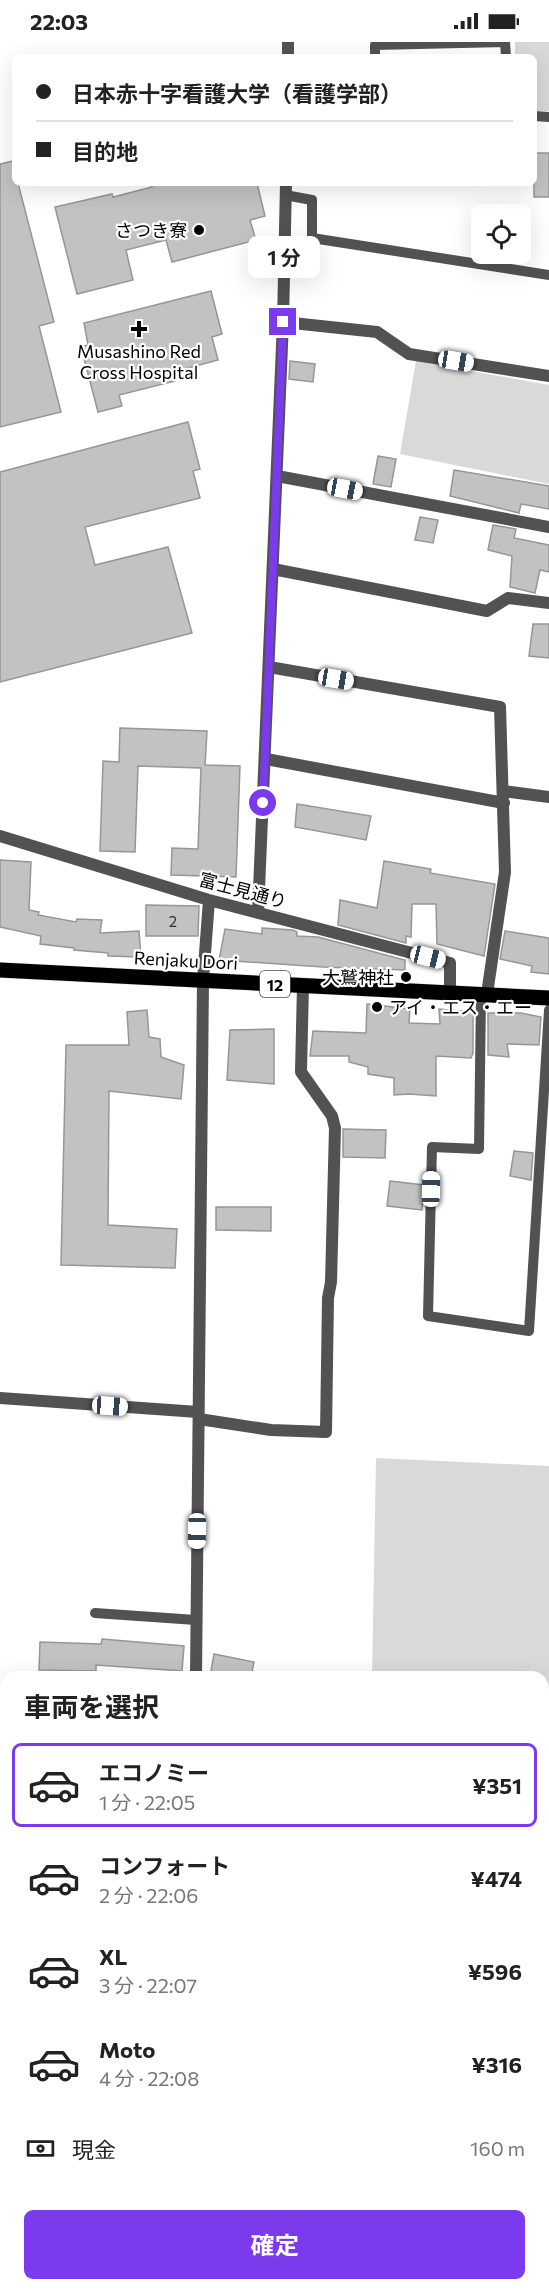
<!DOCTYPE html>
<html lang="ja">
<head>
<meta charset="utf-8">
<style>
  body { margin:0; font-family:Commissioner,"Noto Sans JP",sans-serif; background:#f6f6f6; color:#222; height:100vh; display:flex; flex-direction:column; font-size:22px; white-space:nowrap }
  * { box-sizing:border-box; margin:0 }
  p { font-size:20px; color:#767676 }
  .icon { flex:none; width:33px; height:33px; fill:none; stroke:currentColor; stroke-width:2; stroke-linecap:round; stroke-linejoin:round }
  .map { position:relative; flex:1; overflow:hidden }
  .side { position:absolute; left:0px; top:1629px; width:549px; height:620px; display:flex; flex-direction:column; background:#fff; border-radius:18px 18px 0 0; box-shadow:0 6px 24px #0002 }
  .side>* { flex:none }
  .top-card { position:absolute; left:12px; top:12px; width:525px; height:132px; border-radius:9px; box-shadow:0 6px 24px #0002; display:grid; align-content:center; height:132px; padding:0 24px; background:#fff }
  .buttons { position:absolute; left:471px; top:162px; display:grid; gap:12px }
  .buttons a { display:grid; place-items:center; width:60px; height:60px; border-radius:9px; background:#fff; box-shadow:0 6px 24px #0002; font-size:30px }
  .end { position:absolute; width:27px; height:27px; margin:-14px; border:8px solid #7c3aed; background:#fff; box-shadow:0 0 0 3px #fff }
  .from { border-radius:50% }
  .bubble { position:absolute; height:42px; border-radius:9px; background:#fff; box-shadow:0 6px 24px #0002; font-size:20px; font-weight:700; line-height:42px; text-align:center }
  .car { position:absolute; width:18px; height:36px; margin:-18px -9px; border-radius:8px; box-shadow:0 0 4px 2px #0007; background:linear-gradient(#fff 24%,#345 0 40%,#fff 0 76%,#345 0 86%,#fff 0) }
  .top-card b { display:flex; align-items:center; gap:21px; height:57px; font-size:22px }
  .top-card b+b { border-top:2px solid #e0e0e0 }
  .top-card i { width:15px; height:15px; background:#222 }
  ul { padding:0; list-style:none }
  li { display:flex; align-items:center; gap:18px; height:84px; margin:0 12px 9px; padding:0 12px; border:3px solid transparent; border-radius:9px }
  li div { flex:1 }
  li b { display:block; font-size:22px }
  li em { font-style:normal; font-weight:700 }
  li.current { border-color:#7c3aed }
  li>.icon { width:54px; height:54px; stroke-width:1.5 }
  h2 { padding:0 24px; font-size:27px; line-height:72px }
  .pay { display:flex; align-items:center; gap:15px; height:66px; padding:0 24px; font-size:22px }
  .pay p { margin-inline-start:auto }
  .cta { display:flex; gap:12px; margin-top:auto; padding:12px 24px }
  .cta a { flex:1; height:69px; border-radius:9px; background:#7c3aed; color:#fff; font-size:24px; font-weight:700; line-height:69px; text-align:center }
  .status { display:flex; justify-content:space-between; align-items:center; height:42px; padding:0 30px; background:#fff; direction:ltr }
  .status svg { height:16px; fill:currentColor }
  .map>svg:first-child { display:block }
  .green { fill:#d9d9d9 }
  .building { fill:#c2c2c2; stroke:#969696; stroke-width:1.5 }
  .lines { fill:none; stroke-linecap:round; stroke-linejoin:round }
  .primary-casing { stroke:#dbdbdb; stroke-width:16 }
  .service { stroke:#525252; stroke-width:10 }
  .minor { stroke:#525252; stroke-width:12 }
  .primary { stroke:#000; stroke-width:15 }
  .route { stroke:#7c3aed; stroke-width:8 }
  .poi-dot { fill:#000; stroke:#fff; stroke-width:2 }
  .labels { text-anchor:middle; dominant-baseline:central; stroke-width:4.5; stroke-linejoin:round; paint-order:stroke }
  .number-label { font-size:15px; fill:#303030 }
  .shield { fill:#fff; stroke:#4c4c4c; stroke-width:1.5 }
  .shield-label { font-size:16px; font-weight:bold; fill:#000 }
  .poi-label { font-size:18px; fill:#000; stroke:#fff; text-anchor:end }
  .street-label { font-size:18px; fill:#000; stroke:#fff }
</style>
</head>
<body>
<div class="status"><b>22:03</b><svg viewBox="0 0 49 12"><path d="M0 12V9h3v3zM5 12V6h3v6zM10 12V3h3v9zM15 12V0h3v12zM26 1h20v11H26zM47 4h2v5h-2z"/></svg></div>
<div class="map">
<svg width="549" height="2248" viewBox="0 0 549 2248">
  <rect width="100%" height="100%" fill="#fff"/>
  <path class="green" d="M515 0H549V69H534V15H515Z
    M416 319 549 343V442L400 412Z
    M376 1416 549 1424V1762L543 1761V1635H372Z"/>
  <path class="building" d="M534 111H549V155H534Z
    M13 119 15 141H18L54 280 39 284 61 370 0 385V122Z
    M150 141H257L265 174 250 178 256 198 172 220 166 198 126 208 133 238 77 252 55 165 112 152 113 155 152 145Z
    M211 249 222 292 212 295 218 318 173 330 175 339 119 353 122 364 98 370 81 305 88 303 84 281Z
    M290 319 315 322 313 340 289 337Z
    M188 380 200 427 193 429 200 456 85 485 95 523 168 505 192 591 0 640V430Z
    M378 414 396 417 391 445 373 442Z
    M454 428 549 444V467L521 462 519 471 450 454Z
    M420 475 438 478 433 501 415 498Z
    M493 483 516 487 514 496 549 503V530L540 528 535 551 510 545 512 514 488 508Z
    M533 582H549V616L529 614Z
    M120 686 207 689 205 723 240 724 236 835 171 833 172 806 198 807 201 726 138 724 135 810 100 809 103 719 119 720Z
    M297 762 371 774 366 798 295 785Z
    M0 818 31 820 29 868 39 870 38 873 76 880 77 877 102 878 100 891 139 889 141 915 108 914V911L74 908V906L40 902 41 894 0 885Z
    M384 819 431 827 430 831 495 842 484 914 437 902 436 862H412L411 895 406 894V901L338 883 340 858 377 866Z
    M146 863 199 864 198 894H146Z
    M262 886 293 888 297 890V894L318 895 405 918V928L323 925 219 918 225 887 262 892Z
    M505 889 549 896V932L531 930 532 924 500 917Z
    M367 962 410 967 409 981 440 982 439 967 473 970V1011L471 1016 436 1014V1054L409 1052 394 1053V1036L368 1032V1025L349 1020V1014H310L313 989 366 991Z
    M147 968 149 995 160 997 161 1015 184 1023 181 1057 109 1049 108 1183 177 1187 175 1226 61 1223 66 1003H129L127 970Z
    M488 971H521L541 975 539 1003 507 1002 509 1015 488 1013Z
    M274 987V1042L227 1038 230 988Z
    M343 1087 386 1088 385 1116 343 1115Z
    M514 1109 533 1111 531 1138 510 1134Z
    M390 1139 424 1143 422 1168 387 1164Z
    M216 1165H271V1189L216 1188Z
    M102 1597 184 1604 182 1629 96 1623V1629L39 1628 40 1600 101 1602Z
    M214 1612 254 1620 251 1635H210Z"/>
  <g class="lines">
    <defs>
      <path id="primary" d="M0 928 549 956"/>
    </defs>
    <use href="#primary" class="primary-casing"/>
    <path class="service" d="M375 15V3L505 0 506 15
      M534 74 549 75
      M285 153 312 158V196L549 233
      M481 952 479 1107 432 1105 428 1274 529 1289 549 968
      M95 1571 196 1578"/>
    <path class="minor" d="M288 0V15
      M283 280 377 290 409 312 549 334
      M277 434 549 485
      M273 527 487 569 508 556 549 561
      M269 625 500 665 505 830 487 952
      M266 717 504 761
      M503 749 549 755
      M0 794 209 858 450 921V951
      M258 871 283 280 286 141
      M0 1356 198 1370
      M199 1377 271 1388 326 1390 328 1256 331 1240 335 1086 332 1074 301 1030 303 943
      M196 1635 203 938 209 858
      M543 1877 549 1878
      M0 1882H6
      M227 2242V2248"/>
    <use href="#primary" class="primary"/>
  </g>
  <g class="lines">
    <path class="route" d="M263 761 283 280"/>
  </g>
  <g class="poi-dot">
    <circle cx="199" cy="188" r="6"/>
    <path d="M136 278h6v6h6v6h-6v6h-6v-6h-6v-6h6z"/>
    <circle cx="406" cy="935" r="6"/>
    <circle cx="377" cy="965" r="6"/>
  </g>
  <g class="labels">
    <g class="number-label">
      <text x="173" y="879">2</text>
    </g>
    <rect class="shield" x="260" y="929" width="30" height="26" rx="4.5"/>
    <g class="shield-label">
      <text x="275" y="942">12</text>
    </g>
    <g class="poi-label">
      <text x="187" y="188">さつき寮</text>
      <text x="139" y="309" text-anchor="middle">Musashino Red<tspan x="139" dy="21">Cross Hospital</tspan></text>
      <text x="394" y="935">大鷲神社</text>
      <text x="389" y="965" text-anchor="start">アイ・エス・エー</text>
    </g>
    <g class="street-label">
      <text transform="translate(243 848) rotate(15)">富士見通り</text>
      <text transform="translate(186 918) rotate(3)">Renjaku Dori</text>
    </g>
  </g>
</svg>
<div class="buttons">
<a><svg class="icon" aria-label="locate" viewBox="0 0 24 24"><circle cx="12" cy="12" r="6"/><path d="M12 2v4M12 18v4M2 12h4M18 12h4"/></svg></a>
</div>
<i class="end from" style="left:263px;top:761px"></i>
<i class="end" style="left:283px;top:280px"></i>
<div class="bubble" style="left:248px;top:194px;width:72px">1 分</div>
<i class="car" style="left:456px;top:319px;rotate:99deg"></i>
<i class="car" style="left:345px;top:447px;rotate:101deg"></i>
<i class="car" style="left:336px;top:637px;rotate:100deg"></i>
<i class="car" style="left:428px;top:915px;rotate:104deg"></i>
<i class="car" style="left:431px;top:1147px;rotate:1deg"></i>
<i class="car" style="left:110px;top:1364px;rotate:94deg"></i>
<i class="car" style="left:197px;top:1489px;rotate:181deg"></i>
<div class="top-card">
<b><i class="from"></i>日本赤十字看護大学（看護学部）</b>
<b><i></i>目的地</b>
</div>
<section class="side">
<h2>車両を選択</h2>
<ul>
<li class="current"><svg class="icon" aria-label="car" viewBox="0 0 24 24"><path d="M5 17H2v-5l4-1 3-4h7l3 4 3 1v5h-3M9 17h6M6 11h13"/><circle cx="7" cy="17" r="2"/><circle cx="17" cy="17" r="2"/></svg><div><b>エコノミー</b><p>1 分 · 22:05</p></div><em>¥351</em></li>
<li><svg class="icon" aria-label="car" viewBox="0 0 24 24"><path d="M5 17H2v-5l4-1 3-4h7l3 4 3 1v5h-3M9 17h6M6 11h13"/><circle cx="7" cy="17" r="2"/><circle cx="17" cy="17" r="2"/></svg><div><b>コンフォート</b><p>2 分 · 22:06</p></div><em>¥474</em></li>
<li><svg class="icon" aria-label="car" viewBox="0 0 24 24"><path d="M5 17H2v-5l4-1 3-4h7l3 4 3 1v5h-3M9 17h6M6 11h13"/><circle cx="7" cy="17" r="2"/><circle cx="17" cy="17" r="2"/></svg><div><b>XL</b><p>3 分 · 22:07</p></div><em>¥596</em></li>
<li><svg class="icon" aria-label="car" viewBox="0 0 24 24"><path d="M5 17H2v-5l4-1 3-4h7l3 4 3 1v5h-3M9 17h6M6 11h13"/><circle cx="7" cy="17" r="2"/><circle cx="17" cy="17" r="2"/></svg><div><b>Moto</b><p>4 分 · 22:08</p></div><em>¥316</em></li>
</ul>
<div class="pay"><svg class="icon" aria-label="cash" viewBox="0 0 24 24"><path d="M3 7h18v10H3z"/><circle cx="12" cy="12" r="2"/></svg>現金<p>160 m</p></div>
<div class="cta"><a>確定</a></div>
</section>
</div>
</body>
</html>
